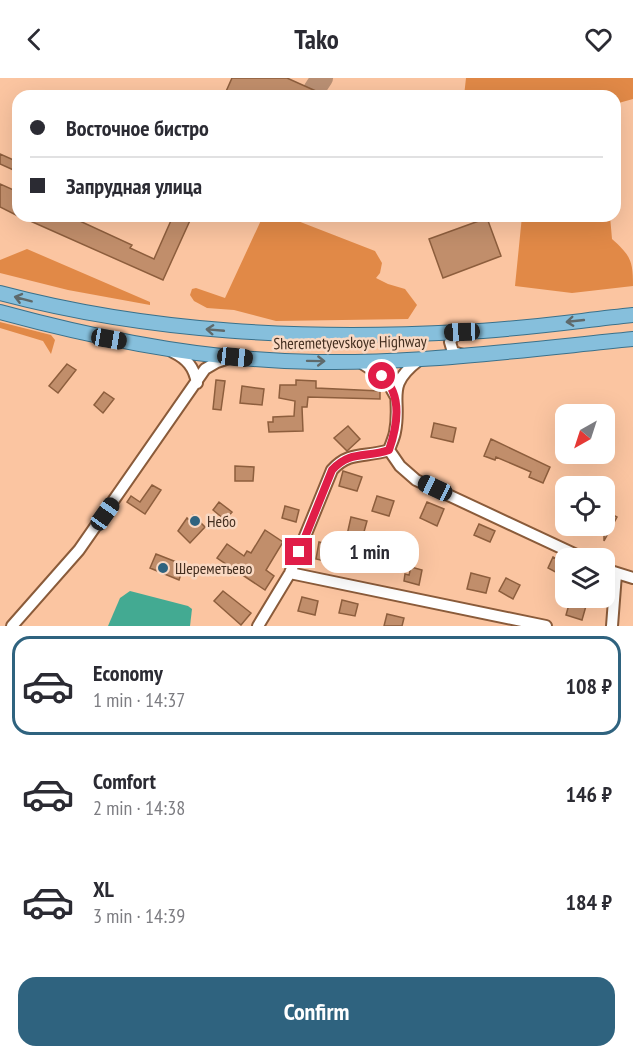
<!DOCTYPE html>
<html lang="en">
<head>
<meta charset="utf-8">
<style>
  body { margin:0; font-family:"PT Sans Narrow",sans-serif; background:#f2f2f3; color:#2b2b33; height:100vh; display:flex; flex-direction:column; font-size:22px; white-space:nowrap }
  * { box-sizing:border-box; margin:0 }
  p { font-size:20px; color:#7c7c81 }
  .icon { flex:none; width:33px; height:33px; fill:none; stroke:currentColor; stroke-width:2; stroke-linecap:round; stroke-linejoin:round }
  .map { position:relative; height:548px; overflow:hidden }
  .panel { display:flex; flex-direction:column; background:#fff; flex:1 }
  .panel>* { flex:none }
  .hud { position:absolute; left:12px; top:12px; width:609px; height:132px; border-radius:18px; box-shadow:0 6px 24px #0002; display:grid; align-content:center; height:132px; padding:0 18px; background:#fff }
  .needle { width:39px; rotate:219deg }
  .fabs { position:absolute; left:555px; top:326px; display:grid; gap:12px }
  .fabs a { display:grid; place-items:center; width:60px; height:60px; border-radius:12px; background:#fff; box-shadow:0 6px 24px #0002; font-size:30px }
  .end { position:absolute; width:27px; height:27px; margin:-14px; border:8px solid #e11d48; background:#fff; box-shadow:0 0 0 3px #fff }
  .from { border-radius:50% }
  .bubble { position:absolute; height:42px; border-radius:18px; background:#fff; box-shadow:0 6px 24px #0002; font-size:20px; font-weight:700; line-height:42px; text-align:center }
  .car { position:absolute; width:18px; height:36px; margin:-18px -9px; border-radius:8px; box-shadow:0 0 4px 2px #0007; background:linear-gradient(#222 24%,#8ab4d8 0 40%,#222 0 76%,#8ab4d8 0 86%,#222 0) }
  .hud b { display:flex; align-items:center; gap:21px; height:57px; font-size:22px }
  .hud b+b { border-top:2px solid #e1e1e2 }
  .hud i { width:15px; height:15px; background:#2b2b33 }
  ul { padding:10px 0 0; list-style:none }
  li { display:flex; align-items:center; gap:18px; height:99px; margin:0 12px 9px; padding:0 6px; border:3px solid transparent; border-radius:18px }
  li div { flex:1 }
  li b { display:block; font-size:22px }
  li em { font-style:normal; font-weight:700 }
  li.on { border-color:#2f637f }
  li>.icon { width:54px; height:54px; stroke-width:1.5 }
  .button { display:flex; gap:12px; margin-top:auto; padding:12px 18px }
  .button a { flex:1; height:69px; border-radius:18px; background:#2f637f; color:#fff; font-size:24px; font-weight:700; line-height:69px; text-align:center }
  header { display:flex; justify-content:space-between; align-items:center; height:78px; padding:0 18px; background:#fff; font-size:27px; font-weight:700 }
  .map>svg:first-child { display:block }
  .green { fill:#e18947 }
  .water { fill:#43aa92 }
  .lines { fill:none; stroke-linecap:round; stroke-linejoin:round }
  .taxiway { stroke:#ba9074; stroke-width:22 }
  .building { fill:#c18e6b; stroke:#8d5e3d; stroke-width:1.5 }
  .minor-casing { stroke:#8a5b3a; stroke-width:14 }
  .major-casing { stroke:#3a718b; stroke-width:16 }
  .minor { stroke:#fff; stroke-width:10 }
  .major { stroke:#86bfdc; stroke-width:14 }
  .oneway { stroke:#5e696b }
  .route { stroke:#e11d48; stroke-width:8 }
  .poi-dot { fill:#2f637f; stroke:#f9d8c2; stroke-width:2 }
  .labels { text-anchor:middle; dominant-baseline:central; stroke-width:5; stroke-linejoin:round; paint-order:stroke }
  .street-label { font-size:16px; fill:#442f20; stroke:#f9d8c2 }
  .poi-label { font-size:16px; fill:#442f20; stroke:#f9d8c2; text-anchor:start }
</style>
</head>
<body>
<header><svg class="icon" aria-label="back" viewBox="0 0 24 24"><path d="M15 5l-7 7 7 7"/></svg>Tako<svg class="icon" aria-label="heart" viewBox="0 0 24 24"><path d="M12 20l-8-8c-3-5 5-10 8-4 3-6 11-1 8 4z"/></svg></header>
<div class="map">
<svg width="633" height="548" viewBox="0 0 633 548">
  <rect width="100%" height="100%" fill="#fbc5a1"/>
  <path class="green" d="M466 0H633V21L615 26V18H464Z
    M263 138H285L375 173 382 185 380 195 376 200 388 206 405 211 417 227 408 241 276 243 234 232 207 230 194 223 190 217 192 211 196 210 225 220Z
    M522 138H610L612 161C631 178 633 183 633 208L572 215 515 208Z
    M27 171 150 224V227L68 212 0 195V182Z
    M0 244 51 257 55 262 51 276 43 263 0 250Z"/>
  <path class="water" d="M130 513 188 528 192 531 190 548H108L120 520Z"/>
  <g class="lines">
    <path class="taxiway" d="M314 12 322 0"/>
  </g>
  <path class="building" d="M232 0H287L327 18H224Z
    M0 76 18 84V94L0 86Z
    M0 106 16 113 13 119 18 122V138L0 129Z
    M19 138H69L132 167 130 170 154 181 173 138H192L163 202Z
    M487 140 501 178 443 200 429 161Z
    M67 286 76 292 58 315 49 308Z
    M216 302 225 303 221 332 213 331Z
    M296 302 316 303V310L380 313V321L308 319 307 329H302L303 353 269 354 268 344H273V339L294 338 295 323 279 320 280 307H296Z
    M242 308 264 311 262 327 240 325Z
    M104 314 114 321 103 335 94 327Z
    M434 345 456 350 453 364 431 359Z
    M348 348 360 361 347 373 334 360Z
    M491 361 550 389 543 405 529 399 531 394 496 379 495 382 484 378Z
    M235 388 254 389 253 403H235Z
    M343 393 362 399 357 413 339 408Z
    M152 407 161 412 145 436 127 424 131 418 140 424Z
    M377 418 394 423 389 438 372 433Z
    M219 424 232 434 225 442 213 432Z
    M427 424 444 431 437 448 420 440Z
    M285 428 299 432 296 444 282 440Z
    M604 432 617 439 604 463V455L589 447H604Z
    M193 437 205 449 190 465 178 453 187 440 189 442Z
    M351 439 367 443 362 461 347 457Z
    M479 446 495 453 490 464 474 457Z
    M265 452 283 464 266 492 274 498 265 512 217 480 227 466 244 478 247 473 251 475Z
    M319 464 338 468 334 485 316 481Z
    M355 472 375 477 371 493 352 488Z
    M156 476 184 487 179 502 150 490Z
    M553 479 566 486 561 497 548 490Z
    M411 489 422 492 419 507 404 503 405 496 409 497Z
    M471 495 490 500 486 515 467 511Z
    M506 500 520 507 513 521 499 513Z
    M223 513 251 535 241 547 214 523Z
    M302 519 318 523 315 537 298 533Z
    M342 522 358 526 355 538 339 535Z
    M570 523 586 528 582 542 566 537Z
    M387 536 404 540 402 548H384Z"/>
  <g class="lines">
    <defs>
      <path id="minor" d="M462 254 453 259 450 264 453 274 463 277
        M173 274C187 281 194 289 197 305
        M360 284 386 301 396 319
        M389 372 400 388 416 402 583 480
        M389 372C391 366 394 360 395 354 402 319 384 309 419 282
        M604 491 633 500
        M290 495 546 548
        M12 548 79 472 205 291 217 284 229 280
        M258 548 290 495 332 392C350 372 366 380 389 372
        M612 548 616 496"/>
      <path id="major" d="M0 215C151 255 305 262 461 254 518 252 576 243 633 237
        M0 234C88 258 178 277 269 282 390 290 512 273 633 261"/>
    </defs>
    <use href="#minor" class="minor-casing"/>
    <use href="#major" class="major-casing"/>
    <use href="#minor" class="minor"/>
    <use href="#major" class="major"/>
  </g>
  <defs><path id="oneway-shaft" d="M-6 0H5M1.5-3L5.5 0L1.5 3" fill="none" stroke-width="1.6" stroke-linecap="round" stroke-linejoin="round" transform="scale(1.5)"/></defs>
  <g class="oneway">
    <use href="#oneway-shaft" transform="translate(23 221) rotate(-165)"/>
    <use href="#oneway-shaft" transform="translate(575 243) rotate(174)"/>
    <use href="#oneway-shaft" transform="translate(215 252) rotate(-175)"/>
    <use href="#oneway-shaft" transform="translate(316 283) rotate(1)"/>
  </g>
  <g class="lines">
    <path class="route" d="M299 474 332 392C350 372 366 380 389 372 397 349 403 317 382 298"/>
  </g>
  <g class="poi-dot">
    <circle cx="195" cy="443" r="6"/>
    <circle cx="163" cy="490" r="6"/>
  </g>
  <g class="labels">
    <g class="street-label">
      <text transform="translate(350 264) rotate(-1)">Sheremetyevskoye Highway</text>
    </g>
    <g class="poi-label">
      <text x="207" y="443">Небо</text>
      <text x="175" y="490">Шереметьево</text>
    </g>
  </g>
</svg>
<div class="fabs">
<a><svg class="needle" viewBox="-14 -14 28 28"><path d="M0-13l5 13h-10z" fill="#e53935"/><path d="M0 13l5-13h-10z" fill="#7c7c81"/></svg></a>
<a><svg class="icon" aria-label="locate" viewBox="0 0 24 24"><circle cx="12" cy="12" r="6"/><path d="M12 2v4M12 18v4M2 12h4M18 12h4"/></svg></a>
<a><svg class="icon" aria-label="layers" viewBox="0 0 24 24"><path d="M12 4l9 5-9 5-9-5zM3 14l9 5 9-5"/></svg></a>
</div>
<i class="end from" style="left:382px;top:298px"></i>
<i class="end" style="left:299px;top:474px"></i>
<div class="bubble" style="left:320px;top:453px;width:99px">1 min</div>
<i class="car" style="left:462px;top:254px;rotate:268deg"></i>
<i class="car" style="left:109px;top:261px;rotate:100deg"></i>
<i class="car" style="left:235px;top:279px;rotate:96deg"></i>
<i class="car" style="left:435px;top:410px;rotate:295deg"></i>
<i class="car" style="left:105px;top:436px;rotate:35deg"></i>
<div class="hud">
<b><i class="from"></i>Восточное бистро</b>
<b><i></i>Запрудная улица</b>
</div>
</div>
<section class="panel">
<ul>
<li class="on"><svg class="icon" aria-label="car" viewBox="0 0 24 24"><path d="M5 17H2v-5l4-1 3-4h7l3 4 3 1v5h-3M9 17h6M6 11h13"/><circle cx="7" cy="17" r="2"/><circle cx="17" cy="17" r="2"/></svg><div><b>Economy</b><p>1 min · 14:37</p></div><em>108 ₽</em></li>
<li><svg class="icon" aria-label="car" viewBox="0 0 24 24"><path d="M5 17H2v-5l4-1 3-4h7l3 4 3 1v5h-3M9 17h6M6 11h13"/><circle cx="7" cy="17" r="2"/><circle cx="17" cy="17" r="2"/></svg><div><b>Comfort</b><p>2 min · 14:38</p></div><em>146 ₽</em></li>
<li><svg class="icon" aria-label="car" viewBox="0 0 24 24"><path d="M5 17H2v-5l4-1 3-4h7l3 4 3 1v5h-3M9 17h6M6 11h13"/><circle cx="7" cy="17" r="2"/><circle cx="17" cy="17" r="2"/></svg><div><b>XL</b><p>3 min · 14:39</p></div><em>184 ₽</em></li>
</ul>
<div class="button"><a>Confirm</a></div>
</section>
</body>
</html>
